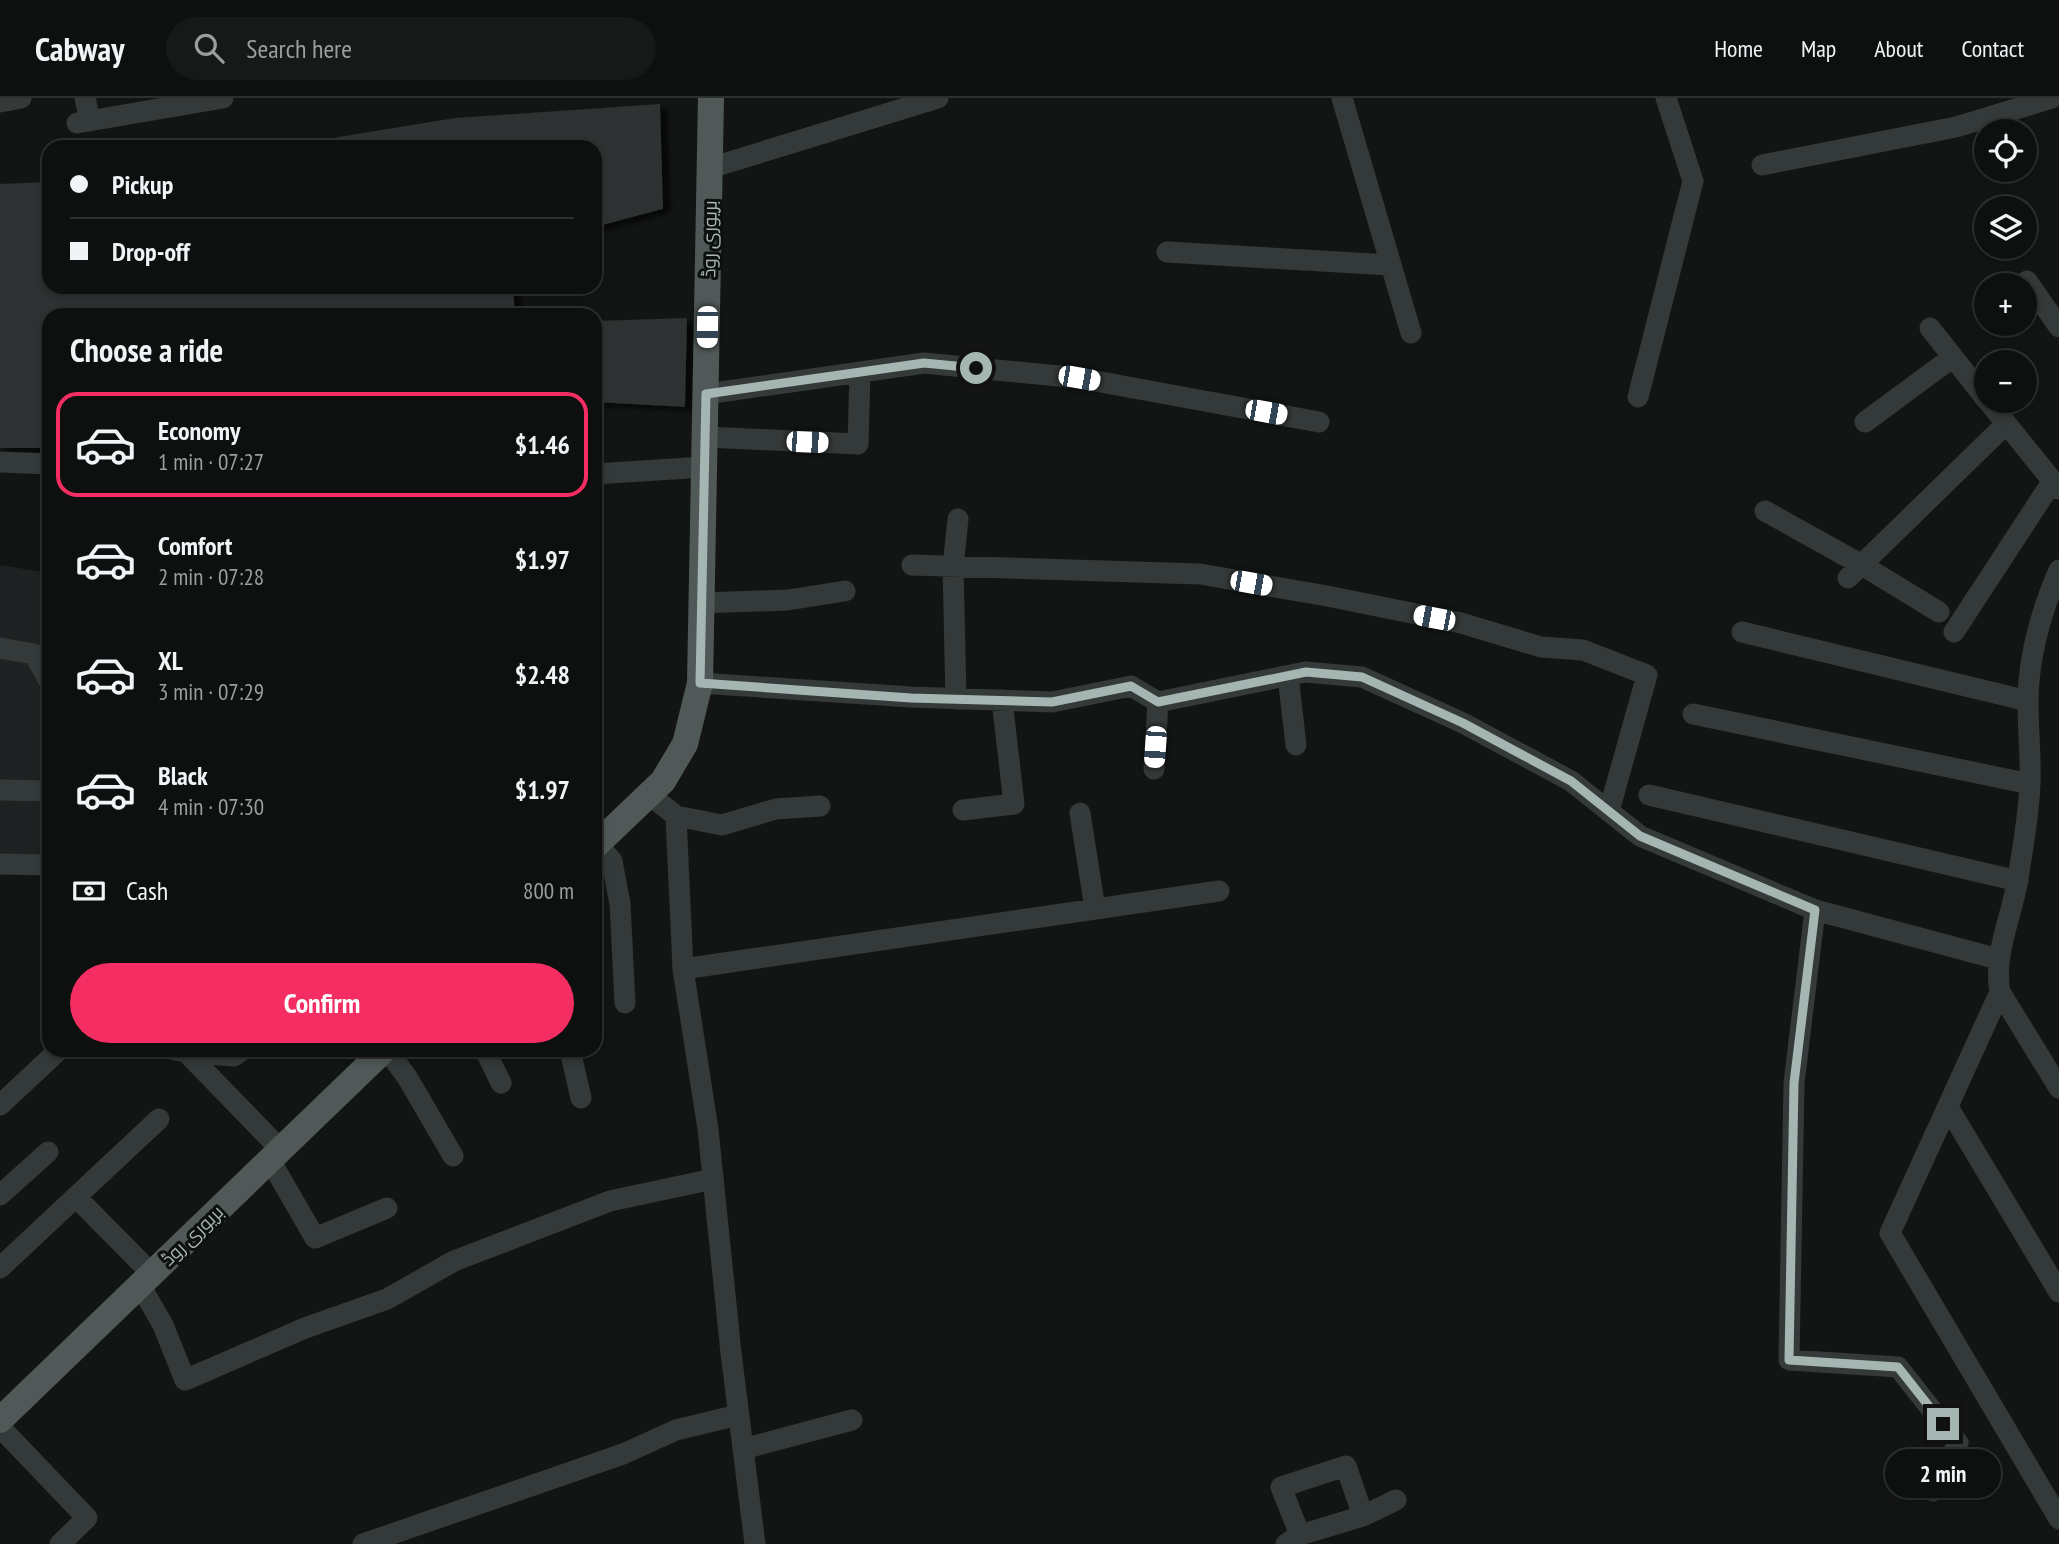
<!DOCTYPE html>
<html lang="en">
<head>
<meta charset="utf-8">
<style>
  body { margin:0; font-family:"PT Sans Narrow",Cairo,sans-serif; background:#171919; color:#f1f3f6; height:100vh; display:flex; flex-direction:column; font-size:26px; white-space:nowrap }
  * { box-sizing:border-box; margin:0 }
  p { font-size:23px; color:#9b9d9f }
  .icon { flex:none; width:38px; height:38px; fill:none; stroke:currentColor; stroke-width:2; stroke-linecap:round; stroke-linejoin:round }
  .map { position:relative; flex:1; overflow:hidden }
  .sheet { position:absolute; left:42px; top:210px; width:560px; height:749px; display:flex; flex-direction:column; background:#0e1010; border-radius:21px; box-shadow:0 4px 10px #0003,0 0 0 2px #2e3030 }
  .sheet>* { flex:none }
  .hud { position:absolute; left:42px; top:42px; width:560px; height:154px; border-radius:21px; box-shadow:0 4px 10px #0003,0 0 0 2px #2e3030; display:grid; align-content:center; height:154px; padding:0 28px; background:#0e1010 }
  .buttons { position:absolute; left:1974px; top:21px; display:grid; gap:14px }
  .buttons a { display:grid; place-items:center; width:63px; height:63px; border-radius:50%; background:#0e1010; box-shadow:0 4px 10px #0003,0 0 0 2px #2e3030; font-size:35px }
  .end { position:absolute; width:32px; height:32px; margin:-16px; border:9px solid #a5b6b2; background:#111; box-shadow:0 0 0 4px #111 }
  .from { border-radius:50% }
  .bubble { position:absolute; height:49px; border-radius:24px; background:#0e1010; box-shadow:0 4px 10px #0003,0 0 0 2px #2e3030; font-size:23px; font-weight:700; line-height:49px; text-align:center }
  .car { position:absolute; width:21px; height:42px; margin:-21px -10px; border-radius:9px; box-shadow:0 0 5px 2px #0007; background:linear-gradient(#fff 24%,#345 0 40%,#fff 0 76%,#345 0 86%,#fff 0) }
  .hud b { display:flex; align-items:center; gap:24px; height:66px; font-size:26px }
  .hud b+b { border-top:2px solid #2e3030 }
  .hud i { width:18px; height:18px; background:#f1f3f6 }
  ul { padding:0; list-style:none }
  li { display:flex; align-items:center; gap:21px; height:105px; margin:0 14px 10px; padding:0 14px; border:4px solid transparent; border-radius:21px }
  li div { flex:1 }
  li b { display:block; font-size:26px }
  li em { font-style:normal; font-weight:700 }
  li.current { border-color:#f42d62 }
  li>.icon { width:63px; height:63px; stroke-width:1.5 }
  h2 { padding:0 28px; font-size:32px; line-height:84px }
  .pay { display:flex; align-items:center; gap:18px; height:77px; padding:0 28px; font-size:26px }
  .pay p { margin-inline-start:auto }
  .button { display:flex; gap:14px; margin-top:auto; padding:14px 28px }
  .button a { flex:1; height:80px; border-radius:42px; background:#f42d62; color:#fff; font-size:28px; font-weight:700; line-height:80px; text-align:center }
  header { display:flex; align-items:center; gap:42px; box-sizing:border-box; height:98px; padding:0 35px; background:#0e1010; border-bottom:2px solid #2e3030 }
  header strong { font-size:33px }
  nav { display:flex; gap:38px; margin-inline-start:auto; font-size:24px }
  .search { width:490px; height:63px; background:#171919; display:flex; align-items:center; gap:18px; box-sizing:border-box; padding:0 24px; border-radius:38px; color:#9b9d9f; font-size:26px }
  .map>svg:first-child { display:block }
  .built { fill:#1f2222 }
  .building { fill:#2e3131; stroke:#2d3131; stroke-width:2; filter:url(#shadow) }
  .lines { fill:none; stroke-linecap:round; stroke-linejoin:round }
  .minor { stroke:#343a39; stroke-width:21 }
  .major { stroke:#505958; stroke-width:26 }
  .route { stroke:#a5b6b2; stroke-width:9 }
  .labels { text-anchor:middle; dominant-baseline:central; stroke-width:6; stroke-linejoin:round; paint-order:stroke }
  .street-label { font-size:19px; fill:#a5b6b2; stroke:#0e1010 }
</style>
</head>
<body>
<header>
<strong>Cabway</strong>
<div class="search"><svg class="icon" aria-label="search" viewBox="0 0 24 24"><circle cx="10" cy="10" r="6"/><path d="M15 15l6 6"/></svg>Search here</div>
<nav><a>Home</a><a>Map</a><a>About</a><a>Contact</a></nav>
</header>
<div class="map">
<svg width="2059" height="1446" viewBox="0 0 2059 1446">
  <defs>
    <filter id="shadow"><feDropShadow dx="8" dy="4.5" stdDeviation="2" flood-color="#0009"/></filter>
  </defs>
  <rect width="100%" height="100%" fill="#131515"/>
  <path class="built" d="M0 467 49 475V759L0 760Z"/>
  <path class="building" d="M659 7 662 110 595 128V49H339L338 40 455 21Z
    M49 85V189H512L514 217H49V349H0V87Z
    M686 221 684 308 595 303V224Z"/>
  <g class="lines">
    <path class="minor" d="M85 0 90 23
      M1342 0 1411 235
      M0 4 21 0
      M77 25 223 0
      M1762 67 1956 29 2052 0
      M710 70 938 0
      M1167 154 1390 167
      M2027 183 2059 229
      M1930 230 1986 301
      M706 296 924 265 1079 280 1319 324
      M1638 299 1693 83 1666 0
      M1988 303 2059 391
      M1865 324 1953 259
      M705 339 858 346 860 274
      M0 364 49 366
      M595 376 704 369
      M1765 413 1862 467 1939 514
      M912 467 1200 476 1327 498 1461 525 1541 549 1583 552 1647 577 1609 713
      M2059 472C2041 514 2028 559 2028 605 2028 632 2031 659 2030 685 2029 716 2023 749 2018 780 2012 819 1993 855 2000 894L2059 990
      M1848 480 2006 326
      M702 505 788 502 845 493
      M1742 534 2028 603
      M1954 534 2052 384
      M0 550 34 556 49 583
      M1288 578 1296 647
      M700 585 911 599 1052 604 1131 588 1158 604 1305 574 1362 579 1463 625 1571 683 1640 738 1815 812 1998 861
      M956 601 953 469 958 421
      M1693 616 2030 686
      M1154 671 1158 604
      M0 692 49 693
      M649 696 676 718 683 871 708 1031 731 1255 755 1446
      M1649 697 2018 783
      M963 712 1014 706 1002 602
      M1080 715 1095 811
      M676 718 722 727 776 711 820 708
      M597 746 612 763 620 806 625 905
      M0 766 49 767
      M1815 812 1794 985 1789 1262 1898 1269 1958 1345 1933 1393
      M683 871 1219 793
      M2000 894 1890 1135 2059 1421
      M174 952 186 954 281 1052
      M387 952 407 979 453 1058
      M485 952 501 985
      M570 952 581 1000
      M186 954 234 958 242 952
      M0 1007 59 952
      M1948 1009 2059 1194
      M270 1062 315 1140 387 1110
      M0 1097 48 1054
      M76 1099 152 1176
      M0 1170 159 1021
      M140 1187 163 1227 185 1282 305 1230 387 1201 454 1163 610 1103 713 1081
      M0 1329 87 1420 60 1446
      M743 1351 852 1322
      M1363 1418 1396 1402
      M363 1446 623 1356 676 1332 738 1317
      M1286 1446 1300 1437 1363 1418 1346 1368 1281 1389 1300 1437"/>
    <path class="major" d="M595 748 663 683 685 646 700 585 711 0
      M0 1322 384 952"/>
  </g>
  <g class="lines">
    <path class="route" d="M976 270 924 265 706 296 700 585 911 600 1052 604 1131 588 1158 604 1306 574 1362 579 1463 625 1571 683 1640 738 1815 812 1794 985 1789 1262 1898 1269 1943 1326"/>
  </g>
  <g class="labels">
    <g class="street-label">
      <text transform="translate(709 141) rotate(-89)">بریوری روڈ</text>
      <text transform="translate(192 1137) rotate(-44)">بریوری روڈ</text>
    </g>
  </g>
</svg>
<div class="buttons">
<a><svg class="icon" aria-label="locate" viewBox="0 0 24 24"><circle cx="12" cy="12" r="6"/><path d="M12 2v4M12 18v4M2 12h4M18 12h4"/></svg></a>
<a><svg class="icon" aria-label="layers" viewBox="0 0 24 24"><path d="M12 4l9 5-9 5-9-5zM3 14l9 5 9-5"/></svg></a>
<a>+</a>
<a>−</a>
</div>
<i class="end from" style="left:976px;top:270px"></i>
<i class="end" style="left:1943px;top:1326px"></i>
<div class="bubble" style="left:1885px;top:1351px;width:116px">2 min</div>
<i class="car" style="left:707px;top:229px;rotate:181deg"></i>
<i class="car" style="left:1079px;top:280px;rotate:100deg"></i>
<i class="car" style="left:1266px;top:314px;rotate:100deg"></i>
<i class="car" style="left:807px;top:344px;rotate:92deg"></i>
<i class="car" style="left:1251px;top:485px;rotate:100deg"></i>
<i class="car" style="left:1434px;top:520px;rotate:281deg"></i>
<i class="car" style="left:1155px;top:649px;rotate:184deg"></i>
<div class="hud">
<b><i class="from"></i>Pickup</b>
<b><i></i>Drop-off</b>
</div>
<section class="sheet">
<h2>Choose a ride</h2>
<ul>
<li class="current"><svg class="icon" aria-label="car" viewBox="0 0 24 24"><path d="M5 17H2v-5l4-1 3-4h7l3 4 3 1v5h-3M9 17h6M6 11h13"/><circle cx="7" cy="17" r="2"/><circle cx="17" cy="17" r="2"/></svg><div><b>Economy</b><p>1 min · 07:27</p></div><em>$1.46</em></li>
<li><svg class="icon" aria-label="car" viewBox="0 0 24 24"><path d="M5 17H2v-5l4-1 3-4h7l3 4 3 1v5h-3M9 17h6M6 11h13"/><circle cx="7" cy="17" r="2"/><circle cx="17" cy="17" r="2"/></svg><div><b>Comfort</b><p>2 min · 07:28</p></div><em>$1.97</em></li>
<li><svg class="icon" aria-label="car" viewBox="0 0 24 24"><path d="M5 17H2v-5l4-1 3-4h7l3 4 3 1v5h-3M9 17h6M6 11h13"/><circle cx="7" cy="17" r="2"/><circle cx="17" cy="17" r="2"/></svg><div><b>XL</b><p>3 min · 07:29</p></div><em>$2.48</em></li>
<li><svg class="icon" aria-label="car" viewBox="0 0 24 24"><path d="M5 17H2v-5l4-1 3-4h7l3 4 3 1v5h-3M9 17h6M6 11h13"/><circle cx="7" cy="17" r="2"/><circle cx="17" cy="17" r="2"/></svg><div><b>Black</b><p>4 min · 07:30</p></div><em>$1.97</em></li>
</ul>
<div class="pay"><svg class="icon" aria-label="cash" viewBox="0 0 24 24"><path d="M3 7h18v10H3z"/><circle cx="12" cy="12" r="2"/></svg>Cash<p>800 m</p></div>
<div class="button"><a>Confirm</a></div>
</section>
</div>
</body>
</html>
